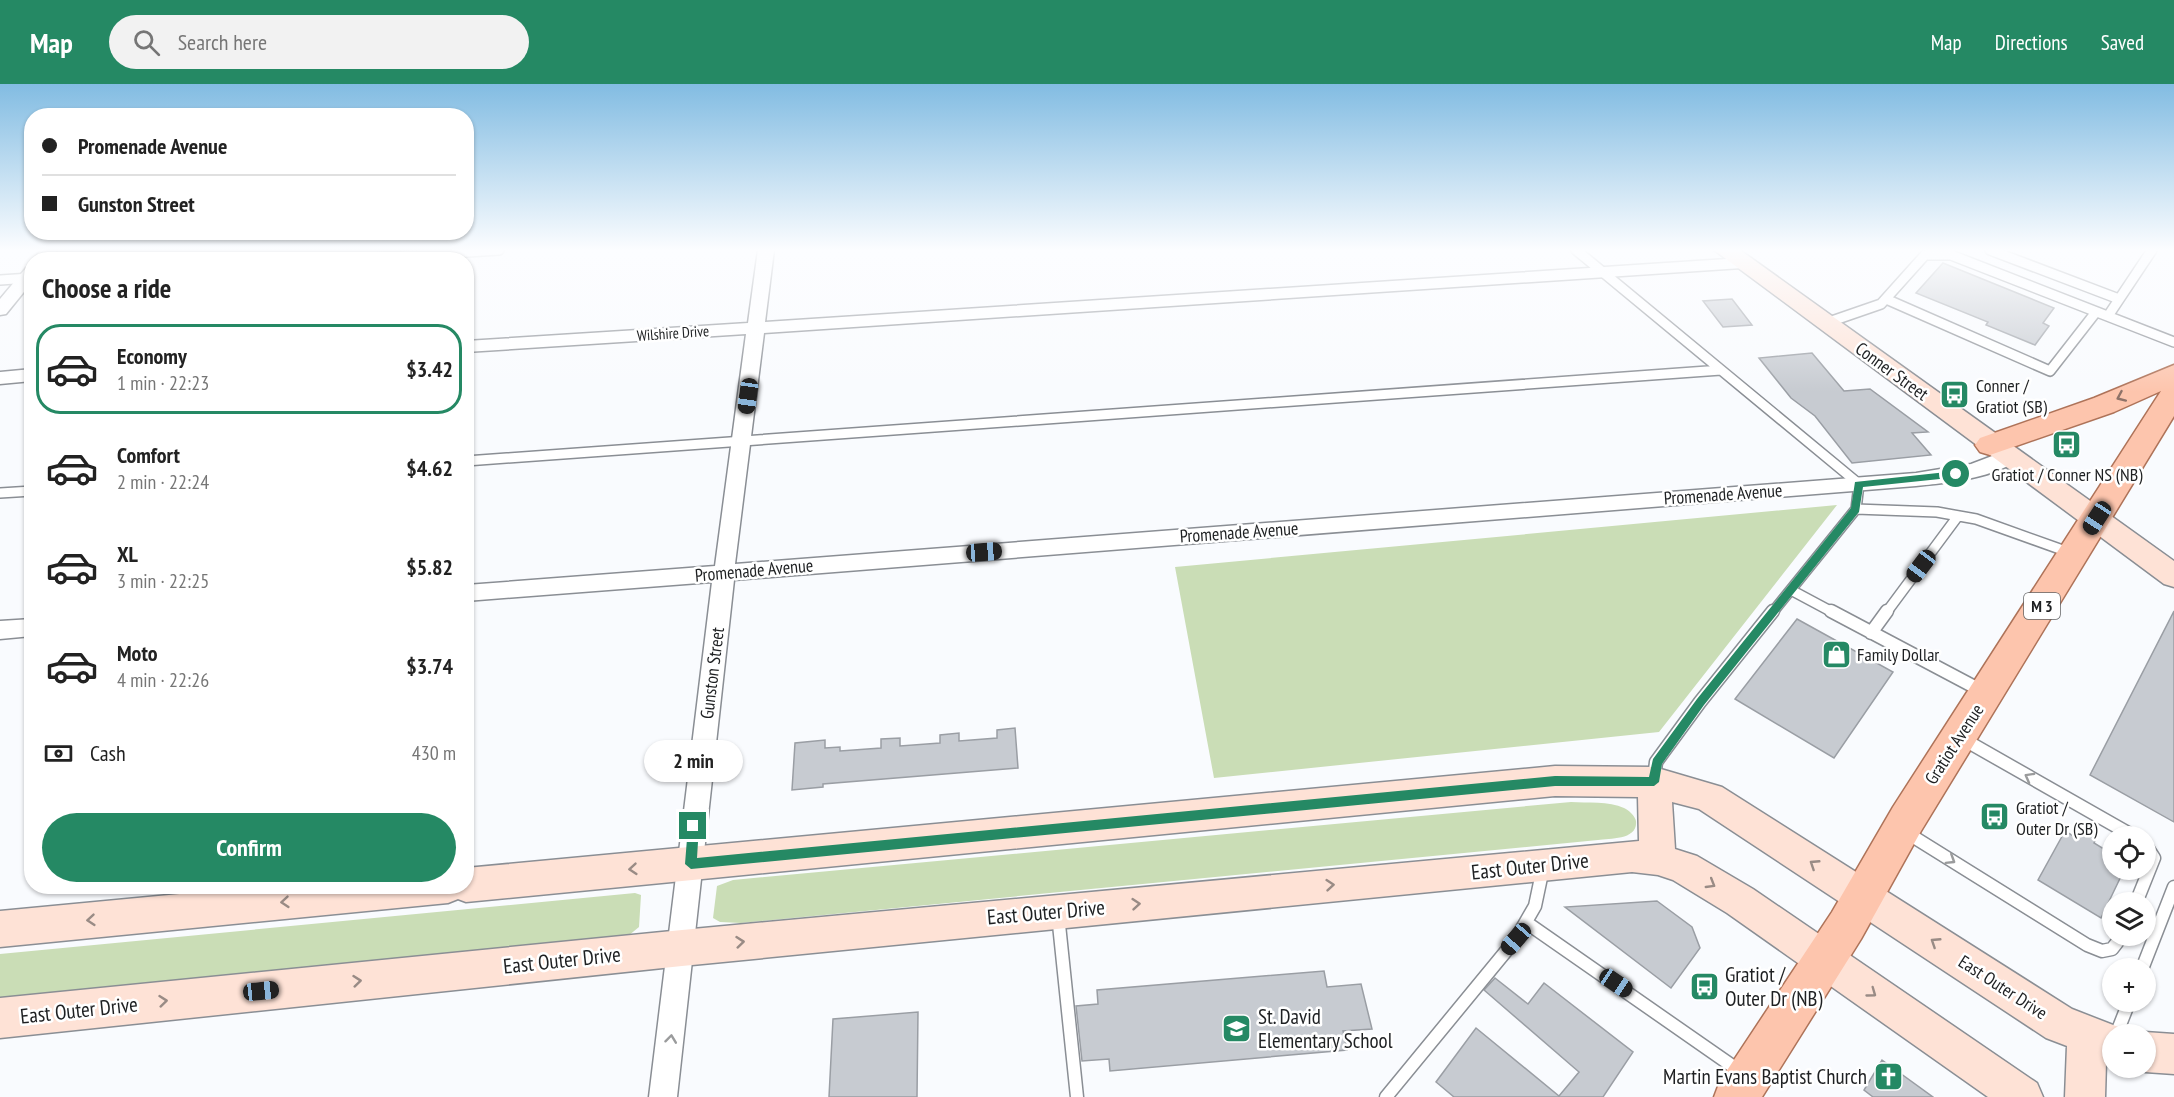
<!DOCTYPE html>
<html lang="en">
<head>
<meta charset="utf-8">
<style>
  body { margin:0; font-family:"PT Sans Narrow",sans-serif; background:#f2f2f2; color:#222; height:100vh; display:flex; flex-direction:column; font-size:22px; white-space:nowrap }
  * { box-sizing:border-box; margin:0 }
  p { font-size:20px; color:#767676 }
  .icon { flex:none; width:33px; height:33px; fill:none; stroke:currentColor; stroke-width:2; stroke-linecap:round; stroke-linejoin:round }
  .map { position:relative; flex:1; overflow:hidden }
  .drawer { position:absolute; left:24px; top:168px; width:450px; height:642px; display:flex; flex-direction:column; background:#fff; border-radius:24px; box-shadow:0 2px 4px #0004 }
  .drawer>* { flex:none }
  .top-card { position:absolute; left:24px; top:24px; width:450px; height:132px; border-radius:24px; box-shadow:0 2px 4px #0004; display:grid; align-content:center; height:132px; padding:0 18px; background:#fff }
  .fabs { position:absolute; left:2102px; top:742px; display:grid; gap:12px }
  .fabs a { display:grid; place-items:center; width:54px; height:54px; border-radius:50%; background:#fff; box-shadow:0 2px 4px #0004; font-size:30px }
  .end { position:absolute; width:27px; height:27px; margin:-14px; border:8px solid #258964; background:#fff; box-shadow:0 0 0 3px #fff }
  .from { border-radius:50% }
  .bubble { position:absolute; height:42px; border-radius:21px; background:#fff; box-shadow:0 2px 4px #0004; font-size:20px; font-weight:700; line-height:42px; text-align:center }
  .car { position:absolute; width:18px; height:36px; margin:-18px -9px; border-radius:8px; box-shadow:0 0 4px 2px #0007; background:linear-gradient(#222 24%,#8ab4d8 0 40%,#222 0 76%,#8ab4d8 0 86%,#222 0) }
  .top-card b { display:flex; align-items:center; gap:21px; height:57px; font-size:22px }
  .top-card b+b { border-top:2px solid #e0e0e0 }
  .top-card i { width:15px; height:15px; background:#222 }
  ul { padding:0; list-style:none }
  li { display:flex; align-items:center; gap:18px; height:90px; margin:0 12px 9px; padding:0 6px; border:3px solid transparent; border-radius:24px }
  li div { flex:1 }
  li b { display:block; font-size:22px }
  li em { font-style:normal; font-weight:700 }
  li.selected { border-color:#258964 }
  li>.icon { width:54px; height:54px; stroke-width:1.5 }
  h2 { padding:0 18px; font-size:27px; line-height:72px }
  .pay { display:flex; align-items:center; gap:15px; height:66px; padding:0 18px; font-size:22px }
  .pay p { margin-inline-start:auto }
  .cta { display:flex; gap:12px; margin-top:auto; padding:12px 18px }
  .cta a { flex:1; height:69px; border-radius:36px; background:#258964; color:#fff; font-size:24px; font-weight:700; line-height:69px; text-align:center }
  header { display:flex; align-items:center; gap:36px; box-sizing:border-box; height:84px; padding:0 30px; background:#258964; color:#fff }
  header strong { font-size:28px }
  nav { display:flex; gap:33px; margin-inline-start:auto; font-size:21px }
  .search { width:420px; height:54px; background:#f2f2f2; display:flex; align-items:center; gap:15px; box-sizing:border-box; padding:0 21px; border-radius:33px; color:#767676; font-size:22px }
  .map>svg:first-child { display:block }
  .green { fill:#caddb6 }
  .building { fill:#c7cbd1; stroke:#9a9ea4; stroke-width:1.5 }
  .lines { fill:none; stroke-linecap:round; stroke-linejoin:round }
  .lane-far1-casing { stroke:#8a8e94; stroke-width:12 }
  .lane-casing { stroke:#8a8e94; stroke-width:15 }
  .street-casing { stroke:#8a8e94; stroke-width:3 }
  .secondary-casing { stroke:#8a8e94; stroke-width:3 }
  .primary-casing { stroke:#ae7359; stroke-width:3 }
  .lane-far1 { stroke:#fff; stroke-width:9 }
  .lane { stroke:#fff; stroke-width:12 }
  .street { fill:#fff; fill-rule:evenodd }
  .secondary { fill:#fee2d6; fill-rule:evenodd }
  .primary { fill:#fdc5ad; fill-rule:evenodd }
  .oneway { stroke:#8e7268 }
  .oneway2 { stroke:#9a9b9c }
  .oneway3 { stroke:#998b85 }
  .route { fill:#258964 }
  .labels { text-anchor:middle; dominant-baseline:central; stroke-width:5; stroke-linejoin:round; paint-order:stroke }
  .far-street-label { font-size:15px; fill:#1e2022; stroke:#fff }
  .shield { fill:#fff; stroke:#626364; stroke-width:1.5 }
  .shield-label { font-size:16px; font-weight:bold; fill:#1e2022 }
  .street-label { font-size:18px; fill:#1e2022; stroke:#fff }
  .poi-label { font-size:18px; fill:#1e2022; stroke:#fff; text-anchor:start }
  .near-street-label { font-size:21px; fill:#1e2022; stroke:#fff }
  .near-poi-label { font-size:21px; fill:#1e2022; stroke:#fff; text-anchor:start }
</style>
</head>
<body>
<header>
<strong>Map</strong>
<div class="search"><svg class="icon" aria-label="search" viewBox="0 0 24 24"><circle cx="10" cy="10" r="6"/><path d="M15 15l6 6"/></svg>Search here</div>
<nav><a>Map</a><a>Directions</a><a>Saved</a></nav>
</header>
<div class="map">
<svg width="2174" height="1013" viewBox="0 0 2174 1013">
  <rect width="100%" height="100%" fill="#f9fbfe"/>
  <path class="green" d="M1837 421 1659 648 1214 694 1175 483Z
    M1571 718C1587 719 1609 717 1624 724 1629 726 1635 732 1636 737 1638 756 1610 754 1598 756L741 839 720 838 713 834 717 802 733 796Z
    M635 809 641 811 639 843 628 852 0 915V870Z"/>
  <path class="building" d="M1943 179 2054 224 2043 239 2049 242 2035 261 1986 241 1988 238 1916 209Z
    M1732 215 1752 241 1723 243 1703 217Z
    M1812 269 1844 307 1870 305 1928 348 1912 349 1931 371 1852 379 1815 332 1791 314 1759 274Z
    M2174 527V738L2090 691Z
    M1797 535 1893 588 1834 674 1735 615Z
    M1015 644 1018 684 823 700V703L792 706 795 659 825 656V664L840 663V667L881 664V655L900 654V662L940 659V651L959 649V657L997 654V646Z
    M2081 741 2098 751 2094 759 2112 770V786H2124L2101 834 2038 796 2065 747 2075 753Z
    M1657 817 1692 843 1700 864 1671 904 1565 823Z
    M1324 887 1327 903 1361 900 1372 945 1343 947 1347 966 1110 987 1109 975 1082 977 1076 922 1098 920 1097 906Z
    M1495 894 1528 920 1544 899 1633 968 1603 1013H1454L1436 998 1476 944 1559 1012 1579 988 1484 906Z
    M918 928 917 1013H829L833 935Z
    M1882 976 1933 1013H1873L1864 1006Z"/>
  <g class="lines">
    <defs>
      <path id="lane-far1" d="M1576 166 1859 400 1856 425 1772 529
        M1990 166 2119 215
        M341 176 499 166
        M0 196 30 194
        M1886 215 2050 287 2096 228
        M2108 232 2152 166
        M1826 239 1881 220 1925 171H1951L2174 258
        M466 377 1721 286
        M0 409 32 407
        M1856 425 1937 428 1976 435 2071 469
        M1791 506 1834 529
        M1886 529 1958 432"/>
      <path id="lane" d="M1831 527 1984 608
        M1871 549 1887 527
        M1963 655 2135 753
        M1654 695 1656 678 1700 618 1773 527
        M1904 747 2087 861 2102 867 2112 865 2122 852
        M2136 819 2154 774 2145 760
        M1058 831 1077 1013
        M1527 839 1741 988
        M2142 885 2174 803
        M2116 951 2129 918
        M1386 1013 1516 855 1535 822 1543 784"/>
      <path id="street" d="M41 166H57L50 176H33Z
        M758 166H774L765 238 1742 174 1750 179 1742 184 764 249 735 480 1916 389 1971 380 2008 366 2015 368 2018 373C2005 393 1938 400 1916 402L734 496 677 1013H649L712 498 466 517V501L715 482 746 250 466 268V257L748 239Z
        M32 182V198L6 230 0 231V215L26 184Z
        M32 285V297L0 300V288Z
        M32 535V552L0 555V537Z"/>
      <path id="secondary" d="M1714 166H1740L2174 477V503L2164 500Z
        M1555 682 1654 683 1722 703 2072 925 2126 946 2128 951H2112V980L2106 978 2105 1013H2065L2067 962 2046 954 1699 725 1672 718 1675 765 1697 772 1753 805 2037 999 2043 1013H1988L1727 829 1673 796 1658 791 1632 788 682 882 0 954V914L682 846 1639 757 1638 713 1555 712 466 818 458 815 448 819 0 863V827L264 802H466V784Z
        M2145 948 2174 950V990L2145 988 2136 984H2145V951H2138Z"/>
      <path id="primary" d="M2174 281V332L1921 747 1861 855 1762 1013H1714L1720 997 1832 828 1893 723 2161 307 2114 328 1990 371 1980 368 1975 361 1980 354 2094 314Z"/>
    </defs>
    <use href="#lane-far1" class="lane-far1-casing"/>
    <use href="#lane" class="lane-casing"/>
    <use href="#street" class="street-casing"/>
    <use href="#secondary" class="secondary-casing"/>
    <use href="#primary" class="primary-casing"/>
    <use href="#lane-far1" class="lane-far1"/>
    <use href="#lane" class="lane"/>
    <use href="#street" class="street"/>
    <use href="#secondary" class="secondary"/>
    <use href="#primary" class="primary"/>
  </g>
  <defs><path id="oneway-chevron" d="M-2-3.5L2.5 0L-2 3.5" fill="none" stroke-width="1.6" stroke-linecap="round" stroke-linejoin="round" transform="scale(1.5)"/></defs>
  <use class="oneway" href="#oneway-chevron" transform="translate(2121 313) rotate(156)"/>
  <g class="oneway2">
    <use href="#oneway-chevron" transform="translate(2029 693) rotate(-151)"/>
    <use href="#oneway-chevron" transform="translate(1951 776) rotate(32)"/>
    <use href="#oneway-chevron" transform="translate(671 955) rotate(-83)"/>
  </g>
  <g class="oneway3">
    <use href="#oneway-chevron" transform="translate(1814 780) rotate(-147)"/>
    <use href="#oneway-chevron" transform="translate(633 785) rotate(175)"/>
    <use href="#oneway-chevron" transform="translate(1711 800) rotate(31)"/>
    <use href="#oneway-chevron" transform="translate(1330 801) rotate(-5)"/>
    <use href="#oneway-chevron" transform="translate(285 818) rotate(175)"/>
    <use href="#oneway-chevron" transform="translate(1136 820) rotate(-5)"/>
    <use href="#oneway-chevron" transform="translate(91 836) rotate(175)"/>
    <use href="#oneway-chevron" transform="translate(740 858) rotate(-6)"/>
    <use href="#oneway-chevron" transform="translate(1935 858) rotate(-147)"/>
    <use href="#oneway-chevron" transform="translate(357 897) rotate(-6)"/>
    <use href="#oneway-chevron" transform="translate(1872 909) rotate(36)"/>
    <use href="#oneway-chevron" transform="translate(163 917) rotate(-6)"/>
  </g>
  <linearGradient id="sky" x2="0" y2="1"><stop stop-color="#82bce2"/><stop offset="0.54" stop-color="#fcfdff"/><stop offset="1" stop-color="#fcfdff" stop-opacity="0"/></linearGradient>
  <rect width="2174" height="308" fill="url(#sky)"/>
  <path class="route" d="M1956 387 1960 390 1959 393 1863 403 1859 428 1704 621 1662 680 1659 698 1654 702H1555L691 785 685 780 688 742 693 737 699 742 697 774 1555 692 1649 693 1653 675 1697 615 1851 424 1855 398Z"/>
  <defs>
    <symbol id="bus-square" viewBox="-11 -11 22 22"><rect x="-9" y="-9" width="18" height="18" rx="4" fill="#258964" stroke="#fff"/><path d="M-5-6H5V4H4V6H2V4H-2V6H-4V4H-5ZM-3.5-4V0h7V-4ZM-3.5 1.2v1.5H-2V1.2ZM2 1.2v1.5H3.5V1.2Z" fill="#fff"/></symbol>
    <symbol id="shop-square" viewBox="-11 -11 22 22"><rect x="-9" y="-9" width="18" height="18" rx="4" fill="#258964" stroke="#fff"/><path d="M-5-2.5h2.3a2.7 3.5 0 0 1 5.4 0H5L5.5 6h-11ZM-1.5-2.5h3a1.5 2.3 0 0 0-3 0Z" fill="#fff"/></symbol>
    <symbol id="school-square" viewBox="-11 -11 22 22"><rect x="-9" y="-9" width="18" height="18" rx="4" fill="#258964" stroke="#fff"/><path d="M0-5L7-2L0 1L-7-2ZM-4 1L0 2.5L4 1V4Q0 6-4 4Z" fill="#fff"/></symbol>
    <symbol id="church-square" viewBox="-11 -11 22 22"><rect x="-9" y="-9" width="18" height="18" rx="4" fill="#258964" stroke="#fff"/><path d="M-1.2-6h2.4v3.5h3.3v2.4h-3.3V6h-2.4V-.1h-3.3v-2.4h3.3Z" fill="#fff"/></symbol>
  </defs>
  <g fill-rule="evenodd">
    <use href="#bus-square" x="1938" y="294" width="33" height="33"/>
    <use href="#bus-square" x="2050" y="344" width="33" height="33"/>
    <use href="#shop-square" x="1820" y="554" width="33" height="33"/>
    <use href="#bus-square" x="1978" y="716" width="33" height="33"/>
    <use href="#bus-square" x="1688" y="886" width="33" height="33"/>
    <use href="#school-square" x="1220" y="928" width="33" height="33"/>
    <use href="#church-square" x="1872" y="976" width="33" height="33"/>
  </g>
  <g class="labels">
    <g class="far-street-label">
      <text transform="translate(673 249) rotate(-4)">Wilshire Drive</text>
    </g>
    <rect class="shield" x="2024" y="509" width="36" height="26" rx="4.5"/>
    <g class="shield-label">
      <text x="2042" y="522">M 3</text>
    </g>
    <g class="street-label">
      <text transform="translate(1892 287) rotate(36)">Conner Street</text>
      <text transform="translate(1723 410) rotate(-4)">Promenade Avenue</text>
      <text transform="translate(1239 448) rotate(-4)">Promenade Avenue</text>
      <text transform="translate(754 486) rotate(-5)">Promenade Avenue</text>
      <text transform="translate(712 589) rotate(-83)">Gunston Street</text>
      <text transform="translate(1954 660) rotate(-57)">Gratiot Avenue</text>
      <text transform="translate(2003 903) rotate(33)">East Outer Drive</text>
    </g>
    <g class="poi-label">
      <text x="1976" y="301">Conner /<tspan x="1976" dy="21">Gratiot (SB)</tspan></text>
      <text x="2067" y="390" text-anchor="middle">Gratiot / Conner NS (NB)</text>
      <text x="1857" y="570">Family Dollar</text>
      <text x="2016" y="723">Gratiot /<tspan x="2016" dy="21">Outer Dr (SB)</tspan></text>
    </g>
    <g class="near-street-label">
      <text transform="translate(1530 782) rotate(-6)">East Outer Drive</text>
      <text transform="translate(1046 828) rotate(-5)">East Outer Drive</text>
      <text transform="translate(562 876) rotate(-6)">East Outer Drive</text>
      <text transform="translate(79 926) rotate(-6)">East Outer Drive</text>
    </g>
    <g class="near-poi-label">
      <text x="1725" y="890">Gratiot /<tspan x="1725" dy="24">Outer Dr (NB)</tspan></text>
      <text x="1258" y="932">St. David<tspan x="1258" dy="24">Elementary School</tspan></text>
      <text x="1867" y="992" text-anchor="end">Martin Evans Baptist Church</text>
    </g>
  </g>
</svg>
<div class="fabs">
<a><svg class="icon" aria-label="locate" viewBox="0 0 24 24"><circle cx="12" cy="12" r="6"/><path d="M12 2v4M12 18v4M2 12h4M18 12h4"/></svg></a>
<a><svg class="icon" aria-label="layers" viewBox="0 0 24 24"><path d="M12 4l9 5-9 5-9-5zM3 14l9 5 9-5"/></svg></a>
<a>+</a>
<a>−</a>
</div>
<i class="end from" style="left:1956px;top:390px"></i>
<i class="end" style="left:693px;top:742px"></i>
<div class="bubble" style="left:644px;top:656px;width:99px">2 min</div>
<i class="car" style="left:748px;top:312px;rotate:188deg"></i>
<i class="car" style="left:2097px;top:434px;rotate:213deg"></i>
<i class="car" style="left:984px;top:468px;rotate:86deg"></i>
<i class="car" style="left:1921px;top:482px;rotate:217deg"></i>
<i class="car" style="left:1516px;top:855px;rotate:221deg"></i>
<i class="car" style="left:1616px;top:899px;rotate:124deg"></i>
<i class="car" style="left:261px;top:907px;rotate:84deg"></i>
<div class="top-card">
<b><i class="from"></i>Promenade Avenue</b>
<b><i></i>Gunston Street</b>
</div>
<section class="drawer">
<h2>Choose a ride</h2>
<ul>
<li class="selected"><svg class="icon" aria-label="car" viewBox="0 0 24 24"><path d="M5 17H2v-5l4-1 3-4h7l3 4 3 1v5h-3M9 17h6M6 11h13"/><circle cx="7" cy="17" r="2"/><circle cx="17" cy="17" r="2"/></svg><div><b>Economy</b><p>1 min · 22:23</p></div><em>$3.42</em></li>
<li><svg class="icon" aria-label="car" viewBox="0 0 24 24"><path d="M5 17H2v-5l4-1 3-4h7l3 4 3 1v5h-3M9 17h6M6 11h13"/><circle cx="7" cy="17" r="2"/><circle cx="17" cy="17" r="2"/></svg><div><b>Comfort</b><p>2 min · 22:24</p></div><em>$4.62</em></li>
<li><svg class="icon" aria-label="car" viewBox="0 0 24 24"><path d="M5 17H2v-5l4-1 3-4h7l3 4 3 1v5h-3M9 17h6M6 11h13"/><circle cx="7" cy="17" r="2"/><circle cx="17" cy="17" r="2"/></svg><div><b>XL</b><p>3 min · 22:25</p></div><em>$5.82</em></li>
<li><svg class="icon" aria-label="car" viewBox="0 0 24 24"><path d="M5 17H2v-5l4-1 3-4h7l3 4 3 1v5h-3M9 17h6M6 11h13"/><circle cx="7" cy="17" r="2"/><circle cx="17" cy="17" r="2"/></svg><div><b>Moto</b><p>4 min · 22:26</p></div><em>$3.74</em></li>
</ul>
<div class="pay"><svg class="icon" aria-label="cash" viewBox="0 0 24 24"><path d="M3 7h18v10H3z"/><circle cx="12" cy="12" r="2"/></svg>Cash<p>430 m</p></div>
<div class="cta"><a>Confirm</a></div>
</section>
</div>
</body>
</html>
